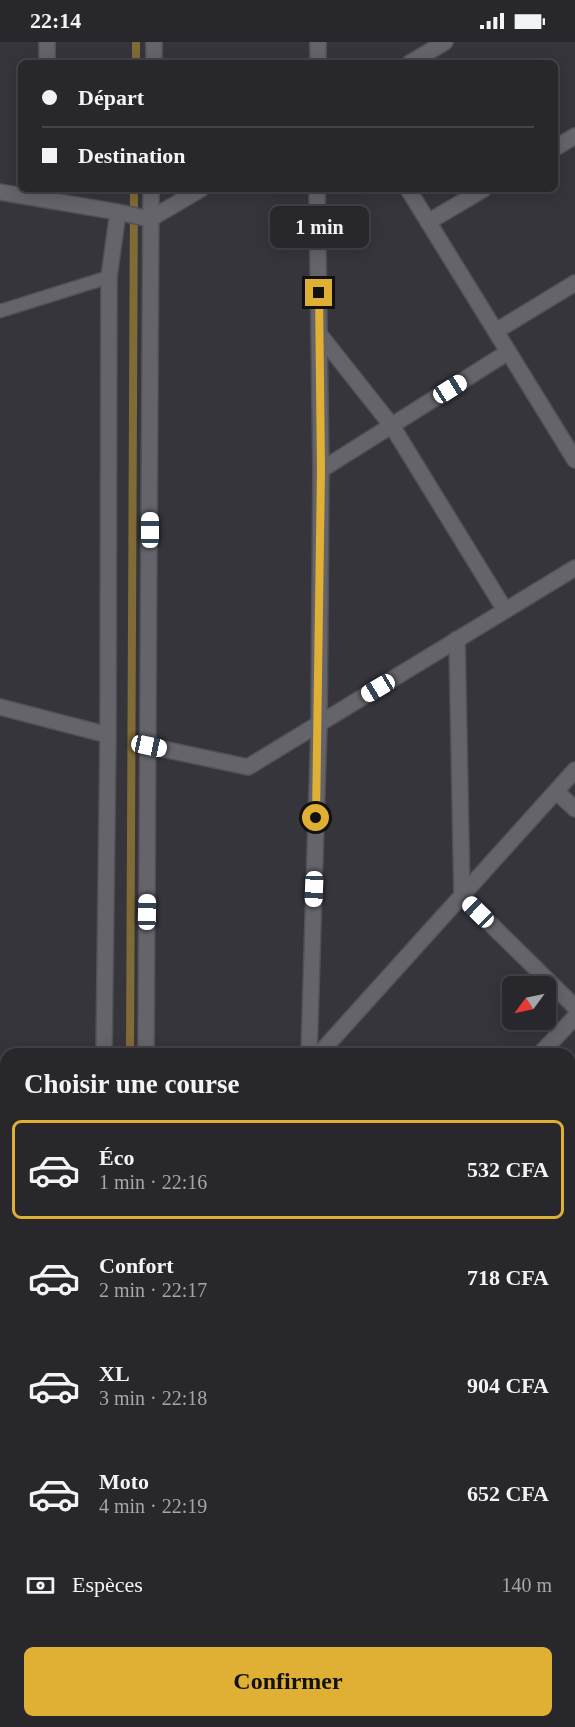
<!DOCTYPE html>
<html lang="fr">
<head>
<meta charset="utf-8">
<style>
  body { margin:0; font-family:Georgia,serif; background:#303034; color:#f1f3f6; height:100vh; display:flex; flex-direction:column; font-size:22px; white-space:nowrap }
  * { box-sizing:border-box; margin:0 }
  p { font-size:20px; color:#a5a6a9 }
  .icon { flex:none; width:33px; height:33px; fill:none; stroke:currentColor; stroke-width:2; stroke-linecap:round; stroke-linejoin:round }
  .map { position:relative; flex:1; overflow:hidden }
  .panel { position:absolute; left:0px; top:1006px; width:576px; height:680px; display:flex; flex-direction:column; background:#28282c; border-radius:18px 18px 0 0; box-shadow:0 3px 15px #0003,0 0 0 2px #444448 }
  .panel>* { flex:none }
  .top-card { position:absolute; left:18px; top:18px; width:540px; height:132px; border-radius:9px; box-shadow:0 3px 15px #0003,0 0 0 2px #444448; display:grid; align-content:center; height:132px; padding:0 24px; background:#28282c }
  .needle { width:39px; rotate:237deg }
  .tools { position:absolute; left:502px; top:934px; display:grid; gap:12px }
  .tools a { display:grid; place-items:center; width:54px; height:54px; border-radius:9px; background:#28282c; box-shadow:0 3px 15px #0003,0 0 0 2px #444448; font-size:30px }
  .end { position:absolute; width:27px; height:27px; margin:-14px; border:8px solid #e0b034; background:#111; box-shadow:0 0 0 3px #111 }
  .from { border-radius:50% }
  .bubble { position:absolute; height:42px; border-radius:9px; background:#28282c; box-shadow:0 3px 15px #0003,0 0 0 2px #444448; font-size:20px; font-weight:700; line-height:42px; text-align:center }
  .car { position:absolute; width:18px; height:36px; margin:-18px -9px; border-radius:8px; box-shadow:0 0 4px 2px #0007; background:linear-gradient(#fff 24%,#345 0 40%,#fff 0 76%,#345 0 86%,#fff 0) }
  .top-card b { display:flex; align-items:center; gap:21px; height:57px; font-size:22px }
  .top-card b+b { border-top:2px solid #444448 }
  .top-card i { width:15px; height:15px; background:#f1f3f6 }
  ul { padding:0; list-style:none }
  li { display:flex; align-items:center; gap:18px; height:99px; margin:0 12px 9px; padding:0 12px; border:3px solid transparent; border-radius:9px }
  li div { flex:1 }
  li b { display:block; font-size:22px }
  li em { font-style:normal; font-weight:700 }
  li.on { border-color:#e0b034 }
  li>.icon { width:54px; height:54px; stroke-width:1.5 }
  h2 { padding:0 24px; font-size:27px; line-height:72px }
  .pay { display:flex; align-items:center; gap:15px; height:66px; padding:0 24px; font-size:22px }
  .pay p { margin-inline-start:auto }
  .primary-button { display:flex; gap:12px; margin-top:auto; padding:12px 24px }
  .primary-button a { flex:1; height:69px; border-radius:9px; background:#e0b034; color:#111; font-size:24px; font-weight:700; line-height:69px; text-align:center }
  .status { display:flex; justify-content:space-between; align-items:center; height:42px; padding:0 30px; background:#28282c; direction:ltr }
  .status svg { height:16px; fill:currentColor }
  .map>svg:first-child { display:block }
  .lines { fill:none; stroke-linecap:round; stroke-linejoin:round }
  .stream { stroke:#806a36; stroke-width:8 }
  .service-casing { stroke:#515156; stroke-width:15 }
  .minor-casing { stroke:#515156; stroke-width:18 }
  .service { stroke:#64646a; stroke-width:12 }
  .minor { stroke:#64646a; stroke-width:15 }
  .route { stroke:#e0b034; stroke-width:8 }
</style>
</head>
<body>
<div class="status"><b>22:14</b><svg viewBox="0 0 49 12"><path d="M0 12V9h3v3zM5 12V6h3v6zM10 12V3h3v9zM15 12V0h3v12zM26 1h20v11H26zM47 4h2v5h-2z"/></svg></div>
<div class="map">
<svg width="575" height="1685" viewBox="0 0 575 1685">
  <rect width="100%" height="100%" fill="#35353b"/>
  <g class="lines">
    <path class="stream" d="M136 21V0
      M130 1012 134 147
      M570 1034 575 1029
      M0 1398 6 1401
      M0 1648 6 1641"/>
    <defs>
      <path id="service" d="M0 269 109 235"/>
      <path id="minor" d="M47 21V0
        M154 21V0
        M318 21V0
        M410 21 445 0
        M555 106 575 94
        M408 147 575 418
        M0 150 118 170 150 177 201 147
        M428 180 484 147
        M496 289 575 241
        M320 293 392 384 505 568
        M321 428 508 310
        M457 597 462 854 575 965
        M0 665 108 693
        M149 704 248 725 575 526
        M556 749 575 767
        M104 1012 108 693 109 235 118 170
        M146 1012 151 147
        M309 1012 319 682 321 428 317 147
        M319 1012 575 728
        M540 1012 575 975
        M0 1376 6 1379
        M0 1441 6 1444
        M570 1490 575 1492
        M0 1600 6 1592
        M570 1618 575 1619
        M309 1685 313 1680
        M515 1685 520 1680"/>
    </defs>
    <use href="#service" class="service-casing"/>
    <use href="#minor" class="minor-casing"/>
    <use href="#service" class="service"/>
    <use href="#minor" class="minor"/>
  </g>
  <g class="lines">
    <path class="route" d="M316 776 321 428 319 251"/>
  </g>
</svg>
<div class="tools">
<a><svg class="needle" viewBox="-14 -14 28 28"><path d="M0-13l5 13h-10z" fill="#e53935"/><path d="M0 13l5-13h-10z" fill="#a5a6a9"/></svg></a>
</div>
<i class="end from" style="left:316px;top:776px"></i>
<i class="end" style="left:319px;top:251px"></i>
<div class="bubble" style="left:270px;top:164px;width:99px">1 min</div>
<i class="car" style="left:450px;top:347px;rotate:58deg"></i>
<i class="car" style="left:150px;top:488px;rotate:0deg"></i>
<i class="car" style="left:378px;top:646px;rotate:239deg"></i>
<i class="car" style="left:149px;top:704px;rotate:102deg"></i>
<i class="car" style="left:314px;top:847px;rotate:182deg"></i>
<i class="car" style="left:147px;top:870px;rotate:1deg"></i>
<i class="car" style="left:478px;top:870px;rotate:314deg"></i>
<div class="top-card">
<b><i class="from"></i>Départ</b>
<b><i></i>Destination</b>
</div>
<section class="panel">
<h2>Choisir une course</h2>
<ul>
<li class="on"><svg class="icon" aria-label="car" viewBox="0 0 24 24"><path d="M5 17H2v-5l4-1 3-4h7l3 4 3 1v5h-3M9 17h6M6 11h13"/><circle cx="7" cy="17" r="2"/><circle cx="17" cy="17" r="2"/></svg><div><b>Éco</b><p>1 min · 22:16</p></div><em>532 CFA</em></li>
<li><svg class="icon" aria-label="car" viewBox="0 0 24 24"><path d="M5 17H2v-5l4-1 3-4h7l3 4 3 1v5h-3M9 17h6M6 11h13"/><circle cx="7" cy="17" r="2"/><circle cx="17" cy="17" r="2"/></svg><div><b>Confort</b><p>2 min · 22:17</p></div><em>718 CFA</em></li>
<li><svg class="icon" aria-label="car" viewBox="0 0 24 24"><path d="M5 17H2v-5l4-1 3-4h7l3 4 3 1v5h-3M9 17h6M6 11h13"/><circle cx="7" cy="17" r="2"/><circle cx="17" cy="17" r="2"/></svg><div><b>XL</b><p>3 min · 22:18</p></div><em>904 CFA</em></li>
<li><svg class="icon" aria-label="car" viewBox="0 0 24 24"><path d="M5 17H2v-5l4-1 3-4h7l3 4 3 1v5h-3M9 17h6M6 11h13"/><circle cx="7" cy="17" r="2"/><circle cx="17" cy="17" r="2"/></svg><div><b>Moto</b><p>4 min · 22:19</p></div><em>652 CFA</em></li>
</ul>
<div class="pay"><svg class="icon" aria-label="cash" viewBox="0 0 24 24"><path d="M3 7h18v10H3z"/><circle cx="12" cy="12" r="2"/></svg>Espèces<p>140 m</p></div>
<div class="primary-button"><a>Confirmer</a></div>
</section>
</div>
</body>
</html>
